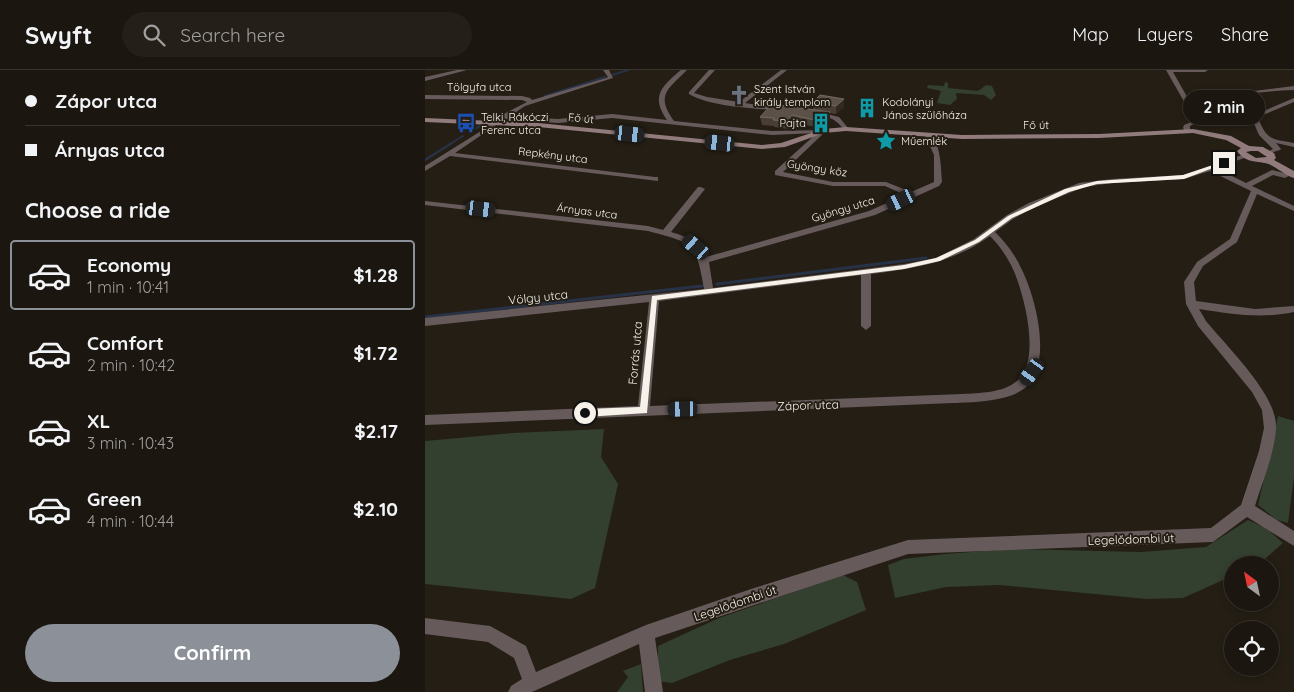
<!DOCTYPE html>
<html lang="en">
<head>
<meta charset="utf-8">
<style>
  body { margin:0; font-family:Quicksand,sans-serif; background:#241f18; color:#f1f3f6; height:100vh; display:flex; flex-direction:column; font-size:19px; white-space:nowrap }
  * { box-sizing:border-box; margin:0 }
  p { font-size:16px; color:#a09f9e }
  .icon { flex:none; width:28px; height:28px; fill:none; stroke:currentColor; stroke-width:2; stroke-linecap:round; stroke-linejoin:round }
  .map { position:relative; flex:1; overflow:hidden }
  .side { display:flex; flex-direction:column; background:#1b160f; width:425px }
  .side>* { flex:none }
  .guide { display:grid; align-content:center; height:110px; padding:0 25px; background:#1b160f }
  .needle { width:32px; rotate:327deg }
  .controls { position:absolute; left:799px; top:486px; display:grid; gap:10px }
  .controls a { display:grid; place-items:center; width:55px; height:55px; border-radius:50%; background:#1b160f; box-shadow:0 2px 8px #0003,0 0 0 1px #39352f; font-size:25px }
  .end { position:absolute; width:22px; height:22px; margin:-11px; border:6px solid #f6f2ea; background:#111; box-shadow:0 0 0 2px #111 }
  .from { border-radius:50% }
  .bubble { position:absolute; height:35px; border-radius:18px; background:#1b160f; box-shadow:0 2px 8px #0003,0 0 0 1px #39352f; font-size:16px; font-weight:800; line-height:35px; text-align:center }
  .car { position:absolute; width:15px; height:30px; margin:-15px -8px; border-radius:6px; box-shadow:0 0 4px 1px #0007; background:linear-gradient(#222 24%,#8ab4d8 0 40%,#222 0 76%,#8ab4d8 0 86%,#222 0) }
  .guide b { display:flex; align-items:center; gap:18px; height:48px; font-size:19px }
  .guide b+b { border-top:1px solid #39352f }
  .guide i { width:12px; height:12px; background:#f1f3f6 }
  ul { padding:0; list-style:none }
  li { display:flex; align-items:center; gap:15px; height:70px; margin:0 10px 8px; padding:0 15px; border:2px solid transparent; border-radius:5px }
  li div { flex:1 }
  li b { display:block; font-size:19px }
  li em { font-style:normal; font-weight:800 }
  li.active { border-color:#8c9099 }
  li>.icon { width:45px; height:45px; stroke-width:1.5 }
  h2 { padding:0 25px; font-size:22px; line-height:60px }
  .cta { display:flex; gap:10px; margin-top:auto; padding:10px 25px }
  .cta a { flex:1; height:58px; border-radius:30px; background:#8c9099; color:#fff; font-size:20px; font-weight:800; line-height:58px; text-align:center }
  header { display:flex; align-items:center; gap:30px; box-sizing:border-box; height:70px; padding:0 25px; background:#1b160f; border-bottom:1px solid #39352f }
  header strong { font-size:24px }
  nav { display:flex; gap:28px; margin-inline-start:auto; font-size:18px }
  .search { width:350px; height:45px; background:#241f18; display:flex; align-items:center; gap:12px; box-sizing:border-box; padding:0 18px; border-radius:28px; color:#a09f9e; font-size:19px }
  main { display:flex; flex:1; min-height:0 }
  .map>svg:first-child { display:block }
  .green { fill:#333f2f }
  .lines { fill:none; stroke-linecap:round; stroke-linejoin:round }
  .stream-far2 { stroke:#283247; stroke-width:2 }
  .stream-far1 { stroke:#283247; stroke-width:2.5 }
  .stream { stroke:#283247; stroke-width:3 }
  .minor { fill:#675a5b; fill-rule:evenodd }
  .secondary { fill:#917b7c; fill-rule:evenodd }
  .wall { fill:#483e35 }
  .shaded-wall { fill:#32291f }
  .building { fill:#5b5148; stroke:#736a62 }
  .route { fill:#f6f2ea }
  .labels { text-anchor:middle; dominant-baseline:central; stroke-width:4; stroke-linejoin:round; paint-order:stroke }
  .far-street-label { font-size:11px; fill:#f6f2ea; stroke:#241e14 }
  .far-poi-label { font-size:11px; fill:#f6f2ea; stroke:#241e14; text-anchor:start }
  .street-label { font-size:12px; fill:#f6f2ea; stroke:#241e14 }
</style>
</head>
<body>
<header>
<strong>Swyft</strong>
<div class="search"><svg class="icon" aria-label="search" viewBox="0 0 24 24"><circle cx="10" cy="10" r="6"/><path d="M15 15l6 6"/></svg>Search here</div>
<nav><a>Map</a><a>Layers</a><a>Share</a></nav>
</header>
<main>
<section class="side">
<div class="guide">
<b><i class="from"></i>Zápor utca</b>
<b><i></i>Árnyas utca</b>
</div>
<h2>Choose a ride</h2>
<ul>
<li class="active"><svg class="icon" aria-label="car" viewBox="0 0 24 24"><path d="M5 17H2v-5l4-1 3-4h7l3 4 3 1v5h-3M9 17h6M6 11h13"/><circle cx="7" cy="17" r="2"/><circle cx="17" cy="17" r="2"/></svg><div><b>Economy</b><p>1 min · 10:41</p></div><em>$1.28</em></li>
<li><svg class="icon" aria-label="car" viewBox="0 0 24 24"><path d="M5 17H2v-5l4-1 3-4h7l3 4 3 1v5h-3M9 17h6M6 11h13"/><circle cx="7" cy="17" r="2"/><circle cx="17" cy="17" r="2"/></svg><div><b>Comfort</b><p>2 min · 10:42</p></div><em>$1.72</em></li>
<li><svg class="icon" aria-label="car" viewBox="0 0 24 24"><path d="M5 17H2v-5l4-1 3-4h7l3 4 3 1v5h-3M9 17h6M6 11h13"/><circle cx="7" cy="17" r="2"/><circle cx="17" cy="17" r="2"/></svg><div><b>XL</b><p>3 min · 10:43</p></div><em>$2.17</em></li>
<li><svg class="icon" aria-label="car" viewBox="0 0 24 24"><path d="M5 17H2v-5l4-1 3-4h7l3 4 3 1v5h-3M9 17h6M6 11h13"/><circle cx="7" cy="17" r="2"/><circle cx="17" cy="17" r="2"/></svg><div><b>Green</b><p>4 min · 10:44</p></div><em>$2.10</em></li>
</ul>
<div class="cta"><a>Confirm</a></div>
</section>
<div class="map">
<svg width="869" height="622" viewBox="0 0 869 622">
  <rect width="100%" height="100%" fill="#241e14"/>
  <path class="green" d="M520 12 523 13V18L553 21 561 15 567 16 571 25 566 30 559 25 531 23 532 29 525 35 512 33 516 21 502 18 503 15 519 16Z
    M853 346 869 351V407L863 453 852 450 833 435Z
    M179 359 176 387 193 414 170 518 146 529 0 514V371L87 363Z
    M823 450 841 458 858 473 833 495H808L807 506 758 528 722 529 574 515 521 517 470 528 463 495 479 489 520 484 586 479 716 482 781 477Z
    M418 505 432 512 441 540 359 574 305 590 247 613 233 611V576L294 548Z
    M216 594 218 622H192L203 607 198 601Z"/>
  <g class="lines">
    <path class="stream-far2" d="M187 5 203 0
      M120 26 180 7
      M44 63 55 56
      M25 74 38 66"/>
    <path class="stream-far1" d="M0 90 27 73"/>
    <path class="stream" d="M292 214 501 188
      M0 247 277 216"/>
    <path class="minor" d="M32 0H42L0 11V7Z
      M178 0H184L188 8 100 36 85 46 133 49 187 44 242 50C225 26 237 16 256 0H262C243 19 230 25 249 51L347 61 400 60V62L358 102 408 112H461L486 122 509 112V85L500 65 503 63C516 71 516 98 517 112L514 116 450 145 284 192 288 218 479 194 511 188 549 169 582 145 604 133 654 113 687 109 758 105 820 84 822 85V87L791 98 821 113 847 100 863 104 864 106 860 108 848 105 827 116 869 136V141L832 124 812 172 778 196 769 212 771 231 830 239 869 236V242C836 249 806 244 774 239L781 251C801 276 853 325 851 358 850 382 837 413 830 436L869 461V476L822 447 788 472 483 484 230 568 238 622H220L214 574 107 622H83L86 616 97 609 89 588 63 572 0 564V548L65 556 101 576 111 602 221 555 326 519 483 470 786 458 816 435 834 381 839 358 837 340 827 322 773 256 761 234 759 212 772 192 805 169 826 121 785 101 759 109 687 113 659 117 610 137 588 149 570 162C580 172 589 183 595 196 610 224 628 290 602 316 586 332 548 332 528 333L0 355V345L213 336 224 232 0 256V248L279 219C271 171 267 173 223 161L0 135V131L223 156 238 160 273 117H276L280 119 246 162C263 167 272 171 281 187L444 141 480 125 460 116H408L350 105V101L392 63 347 65 187 48 133 53 80 49 30 83 230 107H233V111L25 86 0 101V96L56 61 75 46 102 32 97 30 0 29V25L97 26 105 28 107 30 181 8 183 7ZM565 166C574 175 581 185 587 197 599 222 617 291 592 311 578 323 554 323 537 324L225 336 234 231 436 205V256L441 260 446 256V204C490 198 528 193 565 166Z
      M284 0H290L269 23 282 27 314 32 356 0H362L320 33 362 39 359 41C332 38 288 38 264 24V22Z
      M741 0H783L780 2H748L765 32 783 34 813 23 869 16V20C843 21 816 23 791 34L830 47 834 43 869 28V32L838 45 834 50C842 71 849 69 869 73V77L851 73 856 79 855 80 842 84V82L848 79 834 65 828 51 790 38 786 37C778 43 773 53 765 56V63H761L758 58 759 55 766 52 773 41 779 37 767 36 770 41 765 42Z
      M390 41 414 47 424 59 419 60C410 47 402 47 388 44V42Z"/>
    <path class="secondary" d="M0 48 113 53 337 75 356 73 398 59 421 57 537 65 674 64 768 59 806 66 824 76 838 77 849 83 851 88 849 90 869 101V108C859 105 850 95 840 93 828 91 820 92 812 81L816 78 801 70 768 63 674 68 537 69 421 61 399 63 360 77 337 79 113 57 0 52ZM826 81H833L842 87 831 88 821 82Z"/>
  </g>
  <path class="wall" d="M388 32 419 37 411 44 405 43V50L395 58 368 52 363 59 349 57V56L337 55 335 47 388 40Z"/>
  <path class="shaded-wall" d="M419 29V37L411 44V36Z
    M405 42V50L395 58 394 51Z
    M367 45 368 52 363 59 362 51Z"/>
  <path class="building" d="M395 25 419 29 411 36 388 32Z
    M347 34 405 42 394 51 367 45 362 51 348 50 349 48 335 47Z"/>
  <path class="route" d="M797 92 801 93 759 109 672 114 644 122 587 148 554 172 515 191 479 199 232 230 222 343 160 347 155 343 160 339 215 337 227 226 479 195 511 188 550 170 583 146 640 119 672 111 758 105Z"/>
  <defs>
    <symbol id="church-bare" viewBox="-9 -9 18 18"><path d="M-1.2-6h2.4v3.5h3.3v2.4h-3.3V6h-2.4V-.1h-3.3v-2.4h3.3Z" fill="#6b7280" stroke="#241e14" stroke-width="2.5" paint-order="stroke"/></symbol>
    <symbol id="building-bare" viewBox="-9 -9 18 18"><path d="M-4-6H4V6H1V3H-1V6H-4ZM-2.5-4.3h1.7v1.8h-1.7ZM.8-4.3h1.7v1.8H.8ZM-2.5-1h1.7V.8h-1.7ZM.8-1h1.7V.8H.8Z" fill="#0f9aa8" stroke="#241e14" stroke-width="2.5" paint-order="stroke"/></symbol>
    <symbol id="bus-bare" viewBox="-9 -9 18 18"><path d="M-5-6H5V4H4V6H2V4H-2V6H-4V4H-5ZM-3.5-4V0h7V-4ZM-3.5 1.2v1.5H-2V1.2ZM2 1.2v1.5H3.5V1.2Z" fill="#1a4fb4" stroke="#241e14" stroke-width="2.5" paint-order="stroke"/></symbol>
    <symbol id="sight-bare" viewBox="-9 -9 18 18"><path d="M0-6L1.8-2.2L6-1.7L2.9 1.2L3.7 5.4L0 3.3L-3.7 5.4L-2.9 1.2L-6-1.7L-1.8-2.2Z" fill="#0f9aa8" stroke="#241e14" stroke-width="2.5" paint-order="stroke"/></symbol>
  </defs>
  <g fill-rule="evenodd">
    <use href="#church-bare" x="300" y="11" width="28" height="28"/>
    <use href="#building-bare" x="428" y="24" width="28" height="28"/>
    <use href="#bus-bare" x="27" y="39" width="28" height="28"/>
    <use href="#building-bare" x="382" y="39" width="28" height="28"/>
    <use href="#sight-bare" x="447" y="57" width="28" height="28"/>
  </g>
  <g class="labels">
    <g class="far-street-label">
      <text x="54" y="17">Tölgyfa utca</text>
      <text transform="translate(156 48) rotate(6)">Fő út</text>
      <text x="611" y="55">Fő út</text>
      <text transform="translate(128 85) rotate(7)">Repkény utca</text>
      <text transform="translate(392 98) rotate(9)">Gyöngy köz</text>
      <text transform="translate(418 139) rotate(-17)">Gyöngy utca</text>
      <text transform="translate(162 141) rotate(7)">Árnyas utca</text>
    </g>
    <g class="far-poi-label">
      <text x="329" y="19">Szent István<tspan x="329" dy="13">király templom</tspan></text>
      <text x="457" y="32">Kodolányi<tspan x="457" dy="13">János szülőháza</tspan></text>
      <text x="56" y="47">Telki, Rákóczi<tspan x="56" dy="13">Ferenc utca</tspan></text>
      <text x="381" y="53" text-anchor="end">Pajta</text>
      <text x="476" y="71">Műemlék</text>
    </g>
    <g class="street-label">
      <text transform="translate(113 227) rotate(-6)">Völgy utca</text>
      <text transform="translate(210 283) rotate(-85)">Forrás utca</text>
      <text transform="translate(383 335) rotate(-2)">Zápor utca</text>
      <text transform="translate(706 469) rotate(-2)">Legelődombi út</text>
      <text transform="translate(310 533) rotate(-19)">Legelődombi út</text>
    </g>
  </g>
</svg>
<div class="controls">
<a><svg class="needle" viewBox="-14 -14 28 28"><path d="M0-13l5 13h-10z" fill="#e53935"/><path d="M0 13l5-13h-10z" fill="#a09f9e"/></svg></a>
<a><svg class="icon" aria-label="locate" viewBox="0 0 24 24"><circle cx="12" cy="12" r="6"/><path d="M12 2v4M12 18v4M2 12h4M18 12h4"/></svg></a>
</div>
<i class="end from" style="left:160px;top:343px"></i>
<i class="end" style="left:799px;top:93px"></i>
<div class="bubble" style="left:758px;top:20px;width:82px">2 min</div>
<i class="car" style="left:205px;top:64px;rotate:96deg"></i>
<i class="car" style="left:295px;top:73px;rotate:276deg"></i>
<i class="car" style="left:476px;top:130px;rotate:244deg"></i>
<i class="car" style="left:56px;top:139px;rotate:97deg"></i>
<i class="car" style="left:271px;top:177px;rotate:311deg"></i>
<i class="car" style="left:607px;top:302px;rotate:216deg"></i>
<i class="car" style="left:258px;top:339px;rotate:269deg"></i>
</div>
</main>
</body>
</html>
